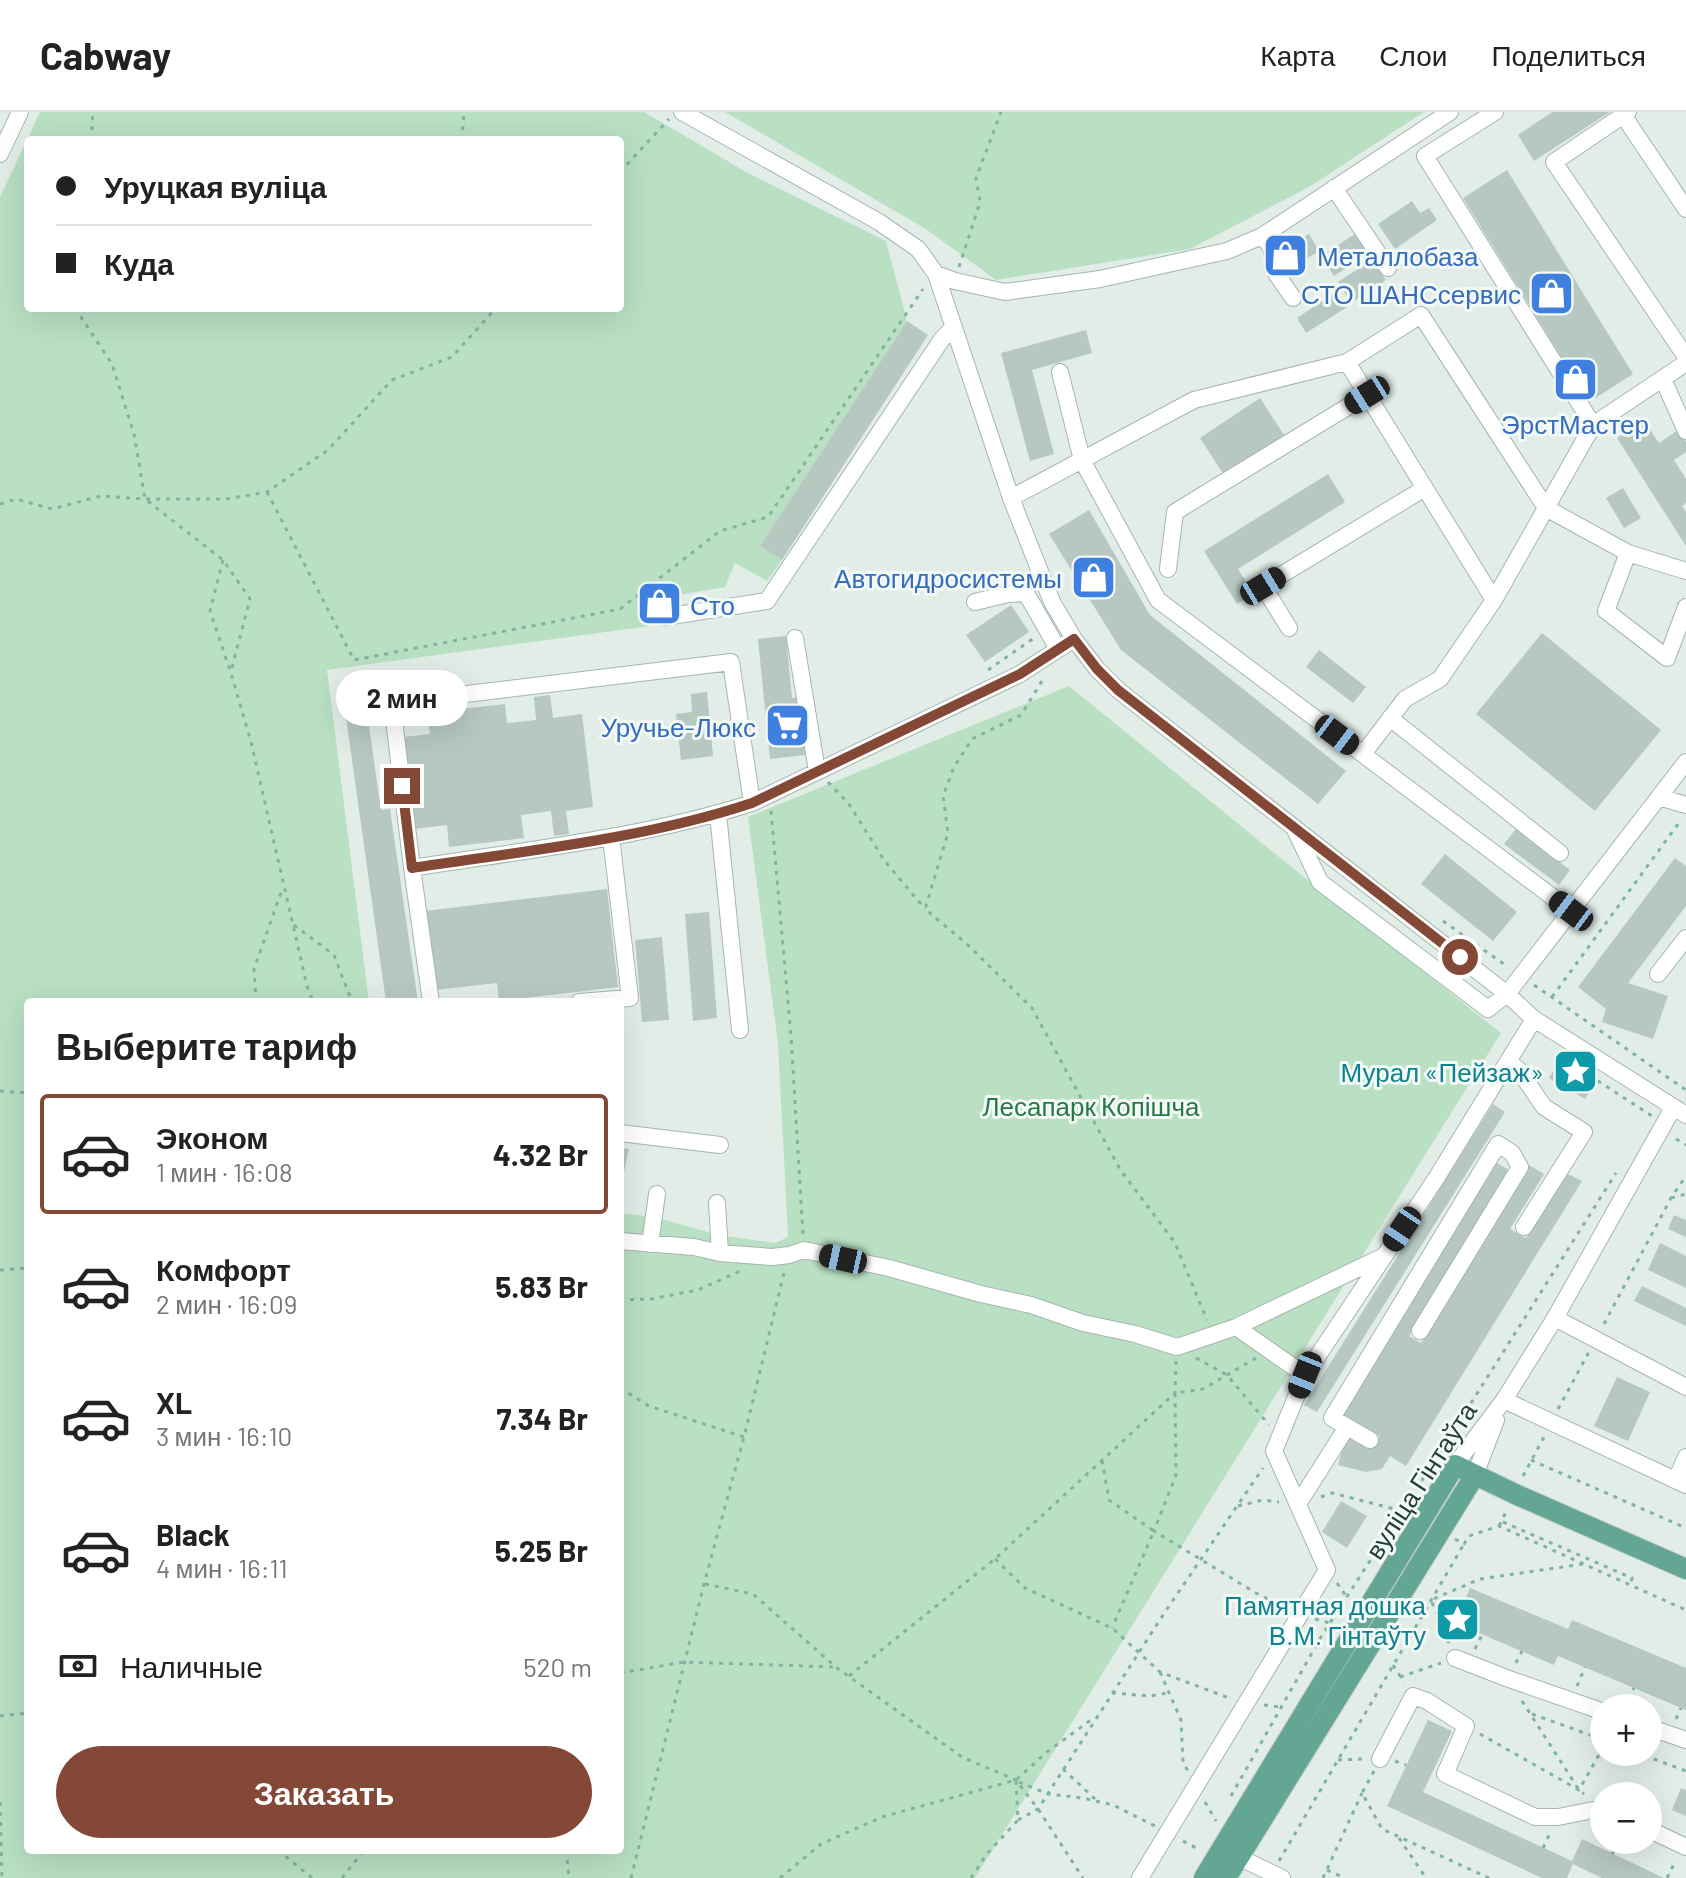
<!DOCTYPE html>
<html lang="ru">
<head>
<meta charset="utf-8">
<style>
  body { margin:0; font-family:Barlow,sans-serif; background:#f6f6f6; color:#222; height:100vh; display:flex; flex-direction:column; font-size:30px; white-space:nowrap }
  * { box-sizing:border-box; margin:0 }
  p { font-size:26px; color:#767676 }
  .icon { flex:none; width:44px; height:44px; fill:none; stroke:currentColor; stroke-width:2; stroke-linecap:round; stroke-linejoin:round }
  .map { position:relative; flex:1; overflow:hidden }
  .panel { position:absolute; left:24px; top:886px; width:600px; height:856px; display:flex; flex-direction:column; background:#fff; border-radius:8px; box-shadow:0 8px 32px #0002 }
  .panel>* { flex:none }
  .top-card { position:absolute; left:24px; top:24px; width:600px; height:176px; border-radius:8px; box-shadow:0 8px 32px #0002; display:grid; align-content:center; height:176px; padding:0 32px; background:#fff }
  .buttons { position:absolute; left:1590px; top:1582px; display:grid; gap:16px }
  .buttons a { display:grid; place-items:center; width:72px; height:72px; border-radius:50%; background:#fff; box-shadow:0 8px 32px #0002; font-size:40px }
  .end { position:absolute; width:36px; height:36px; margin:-18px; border:10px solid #844837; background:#fff; box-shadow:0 0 0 4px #fff }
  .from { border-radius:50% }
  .bubble { position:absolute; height:56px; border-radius:28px; background:#fff; box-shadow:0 8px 32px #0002; font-size:26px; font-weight:700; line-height:56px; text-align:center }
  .car { position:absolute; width:24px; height:48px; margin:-24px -12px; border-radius:10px; box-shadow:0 0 6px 2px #0007; background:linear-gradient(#222 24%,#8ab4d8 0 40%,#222 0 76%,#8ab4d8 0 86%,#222 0) }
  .top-card b { display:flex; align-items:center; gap:28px; height:76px; font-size:30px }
  .top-card b+b { border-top:2px solid #e0e0e0 }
  .top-card i { width:20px; height:20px; background:#222 }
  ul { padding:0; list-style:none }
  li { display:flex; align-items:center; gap:24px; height:120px; margin:0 16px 12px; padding:0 16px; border:4px solid transparent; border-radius:8px }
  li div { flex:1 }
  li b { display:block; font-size:30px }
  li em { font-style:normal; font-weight:700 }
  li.selected { border-color:#844837 }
  li>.icon { width:72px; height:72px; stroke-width:1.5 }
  h2 { padding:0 32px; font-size:36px; line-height:96px }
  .pay { display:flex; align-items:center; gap:20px; height:88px; padding:0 32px; font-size:30px }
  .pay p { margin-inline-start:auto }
  .primary-button { display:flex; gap:16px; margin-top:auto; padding:16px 32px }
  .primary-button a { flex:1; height:92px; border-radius:48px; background:#844837; color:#fff; font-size:32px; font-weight:700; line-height:92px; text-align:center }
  header { display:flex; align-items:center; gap:48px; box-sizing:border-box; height:112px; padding:0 40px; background:#fff; border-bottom:2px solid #e0e0e0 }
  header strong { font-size:38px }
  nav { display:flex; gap:44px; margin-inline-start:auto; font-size:28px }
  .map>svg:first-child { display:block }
  .green { fill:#b9e0c3; fill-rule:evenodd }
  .building { fill:#b7c8c1 }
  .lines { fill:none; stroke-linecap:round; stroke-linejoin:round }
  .minor-casing { stroke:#a4b6af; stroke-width:18 }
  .major-casing { stroke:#c1cac7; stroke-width:22 }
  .path { stroke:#80b3a2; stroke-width:3; stroke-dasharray:4 6; stroke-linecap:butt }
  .minor { stroke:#fff; stroke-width:16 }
  .major { stroke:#63a693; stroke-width:20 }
  .route { stroke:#844837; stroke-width:10 }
  .labels { text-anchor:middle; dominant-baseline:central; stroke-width:6; stroke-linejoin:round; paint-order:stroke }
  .shop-label { font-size:26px; fill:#366cbe; stroke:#f3f9f6; text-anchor:end }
  .culture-label { font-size:26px; fill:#0d838f; stroke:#f3f9f6; text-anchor:end }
  .park-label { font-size:26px; fill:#277945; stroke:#f3f9f6 }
  .street-label { font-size:26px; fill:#204036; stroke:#f3f9f6 }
</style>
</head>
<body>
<header>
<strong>Cabway</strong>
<nav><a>Карта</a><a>Слои</a><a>Поделиться</a></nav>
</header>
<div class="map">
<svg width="1686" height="1766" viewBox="0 0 1686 1766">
  <rect width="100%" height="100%" fill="#e2ede8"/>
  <path class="green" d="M40 0H644L748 61 886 129 907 209 760 434 782 448 767 469 735 451 725 475 648 488 650 514 327 558 369 890H28V1738H620V1101L654 1105 719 1123 775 1131 788 1125 778 931 748 705 1069 574 1279 745 1501 921 975 1766H0V85ZM28 28H620V196H28Z
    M725 0H1424L1309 75 1190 137 996 168 926 117Z"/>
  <path class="building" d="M1552 0H1610L1534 49 1518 23Z
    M1507 58 1633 262 1589 290 1463 86Z
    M1412 89 1420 101 1429 96 1437 108 1395 137 1378 112Z
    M1309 122 1319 139 1290 157 1280 140Z
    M1355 122 1368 142 1334 164 1321 144Z
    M1372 148 1386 168 1351 191 1338 170Z
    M1337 179 1347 195 1306 221 1297 206Z
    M907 209 928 223 782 448 760 434Z
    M1086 218 1092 241 1032 258 1054 342 1030 349 1001 241Z
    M1260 286 1284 323 1224 363 1200 326Z
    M1644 308 1659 331 1678 318 1686 330V340L1674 348 1686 367V391L1682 394 1686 400V434L1617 326Z
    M1328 362 1345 390 1238 457 1254 482 1237 492 1204 439Z
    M1623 376 1641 406 1624 416 1606 386Z
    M1089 398 1150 503 1346 659 1318 692 1121 538 1049 422Z
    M1011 493 1029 520 985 550 966 523Z
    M1542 521 1661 618 1595 699 1476 602Z
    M786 524 792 586 799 585 805 643 770 647 758 527Z
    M1319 538 1366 575 1353 591 1306 555Z
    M362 565 381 698 390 697 418 890H386L341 570Z
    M707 580 713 644 681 648 676 602 692 600 691 582Z
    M550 583 553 606 582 602 593 695 566 699 569 722 554 724 551 699 521 703 524 726 449 735 447 713 414 717 403 625 430 622 427 601 505 592 507 611 536 608 534 585Z
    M1516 717 1570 758 1559 773 1504 732Z
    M1445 742 1517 800 1493 829 1421 772Z
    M1675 746 1686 754V794L1628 871 1668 884 1653 927 1602 910 1606 897 1578 875Z
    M607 777 618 875 499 889 497 871 435 878 425 799Z
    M709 800 717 906 693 909 685 802Z
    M662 825 669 908 642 910 635 828Z
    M1560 948 1596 970 1585 987 1549 966Z
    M1493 992 1505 1000 1317 1300 1304 1293Z
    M620 1036 629 1037 621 1073H620Z
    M1495 1050 1509 1058 1409 1224 1421 1231 1529 1053 1544 1062 1510 1117 1526 1126 1566 1061 1582 1069 1406 1354 1390 1344 1382 1357 1366 1360 1338 1353 1344 1329 1354 1325 1373 1335 1380 1324 1342 1302Z
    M1674 1103 1686 1108V1125L1668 1117Z
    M1660 1131 1686 1144V1176L1648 1158Z
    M1642 1174 1686 1196V1214L1634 1189Z
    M1617 1265 1650 1280 1628 1329 1594 1314Z
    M1341 1389 1367 1404 1347 1436 1322 1420Z
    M1470 1476 1568 1517 1572 1508 1686 1556V1598L1558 1544 1554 1553 1455 1511Z
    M1428 1608 1452 1619 1423 1680 1572 1749 1582 1727 1664 1766H1602L1573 1752 1567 1766H1542L1387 1694Z
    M1681 1676 1686 1678V1704L1672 1698Z"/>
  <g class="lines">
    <defs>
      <path id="minor" d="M682 0 879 110 918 137 936 162 1011 386 1052 490 1074 527 1097 557 1118 578 1507 882 1534 907 1686 1003
        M1495 0 1425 44 1593 313
        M1628 0 1554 50 1686 245
        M1623 3 1686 97
        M0 42 20 0
        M1334 76 1388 156
        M1262 124 1271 135 1277 163 1293 186
        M936 162 955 169 1005 180 1100 167 1227 139 1262 124 1450 0
        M1347 250 1421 203 1546 396 1628 441
        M1060 260 1082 348 1158 488 1571 799
        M1663 267 1686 319
        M1011 386 1194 288 1347 250 1494 488
        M1168 457 1175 400 1367 283
        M1686 459 1628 441 1606 499 1667 546 1686 495
        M975 490 1008 482 1026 481 1058 537
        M665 505 767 489 942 227 954 215
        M1289 516 1263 474 1425 376
        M795 526 817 659
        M1390 606 1560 741
        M1363 642 1405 587 1440 567 1494 488 1593 313 1686 251
        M1659 685 1686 693
        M752 691 731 550 392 591 412 756C525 738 642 726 752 691L1020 562 1074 527
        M718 702 740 918
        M1296 720 1320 770 1488 897 1507 882 1686 650
        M412 756 431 890
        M1658 862 1686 826
        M579 890 630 886 611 725
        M1508 950 1518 957 1544 995 1584 1020 1524 1115
        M620 1021 720 1033
        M717 1091 720 1141
        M620 1129 694 1135 720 1141 772 1145 789 1143 804 1138 889 1156 981 1182 1031 1193 1083 1211 1135 1222 1177 1235 1236 1215 1384 1144
        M650 1132 657 1082
        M1555 1206 1686 1275
        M1236 1215 1305 1263
        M1504 1288 1686 1373
        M1370 1328 1332 1306 1498 1032 1512 1041 1520 1055 1420 1219
        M1455 1353 1504 1288 1555 1206 1673 996
        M1475 1363 1496 1308
        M1676 1368 1686 1345
        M1298 1392 1347 1315
        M1455 1546 1509 1567 1604 1600
        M1648 1615 1686 1628
        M1380 1647 1413 1584 1427 1589 1466 1614 1445 1662 1535 1705H1558L1604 1696
        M1648 1717 1686 1735
        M1230 1741 1282 1766
        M1140 1766 1327 1458 1274 1339 1305 1263 1437 1065 1534 907"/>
      <path id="major" d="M1204 1766 1455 1353 1515 1382 1686 1457
        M1226 1766 1475 1363"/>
    </defs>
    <use href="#minor" class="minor-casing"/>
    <use href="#major" class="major-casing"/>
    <path class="path" d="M91 28 93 0
      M462 28 464 0
      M620 60 669 7
      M959 155 980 90 976 66 1001 0
      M75 196 112 252 134 322 145 387 223 448 250 487 231 559
      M267 380 354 548 620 497 720 419 768 405 923 177
      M0 392 16 387 52 397 101 384 145 387H226L267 380 328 338 392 268 452 245 496 196
      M223 448 210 499 231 561 251 630 307 874 313 890
      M988 558 1034 526
      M1042 569 1021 603 972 627 954 655 943 684 948 721 925 797 968 833 1032 896 1121 1059 1175 1131 1207 1208
      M828 670 849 692 884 748 925 797
      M771 699 791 924 803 1123
      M1443 809 1508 855
      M294 813 334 843 352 890
      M1534 873 1686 978
      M1552 885 1681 708
      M256 890 254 857 283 775
      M1581 958 1652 1004
      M0 979 28 981
      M1676 1027 1686 1033
      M1671 1086 1686 1082
      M0 1158 28 1156
      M620 1188 651 1187 698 1178 740 1159
      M1604 1212 1671 1086 1686 1064
      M1196 1246 1227 1263 1269 1313
      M1256 1246 1203 1277 1175 1281 1176 1363 1154 1419 1256 1481 1285 1496
      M620 1276 649 1294 744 1325
      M1558 1297 1589 1240
      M1439 1342 1616 1061
      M1102 1348 1109 1388 1154 1419 1112 1516
      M1531 1348 1686 1416
      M1523 1364 1544 1325
      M1321 1385 1332 1381 1402 1399 1433 1351
      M1238 1394 1263 1388 1279 1390
      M1503 1410 1632 1466 1630 1473
      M1499 1414 1508 1396
      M1455 1427 1464 1432 1469 1424 1499 1414 1686 1498
      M995 1447 1025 1476 1112 1516 1160 1560 1229 1586
      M1337 1471 1346 1484
      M705 1472 753 1482 837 1556 962 1645 1016 1668 1038 1697 1083 1766
      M1315 1507 1330 1511
      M620 1519 623 1560 620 1568
      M1449 1531 1431 1488 1480 1467 1583 1452
      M1475 1537 1482 1523
      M1516 1551 1522 1539
      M1393 1553 1404 1570
      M1160 1560 1181 1608 1183 1650 1188 1659
      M620 1561 684 1550 835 1555
      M849 1564 995 1447 1175 1281 1176 1249
      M1400 1565 1441 1551
      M1577 1574 1585 1555
      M1112 1581 1150 1584 1168 1581
      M1522 1589 1579 1678 1584 1682
      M1264 1593 1280 1595
      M1624 1596 1634 1576
      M1532 1602 1604 1628
      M0 1604 28 1601
      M1676 1607 1681 1596
      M1480 1622 1579 1678 1604 1634
      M1635 1640 1686 1659
      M1338 1648 1363 1647
      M1395 1649 1406 1653
      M1063 1657 1095 1687
      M1374 1659 1362 1681 1382 1717 1489 1766
      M1019 1670 1048 1682 1083 1686 1113 1693 1155 1714
      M1231 1684 1321 1525 1402 1399 1406 1401
      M0 1690 2 1766
      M1205 1690 1216 1709
      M1018 1708 1038 1697 1165 1500 1263 1356
      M1399 1726 1426 1766
      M1183 1729 1200 1738
      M1543 1736 1550 1721
      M278 1738 312 1766
      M566 1738 569 1766
      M1612 1742 1619 1728
      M1279 1749 1464 1432
      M1327 1758 1345 1766
      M342 1766 364 1738
      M631 1766 704 1472 744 1325 784 1161
      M780 1766 821 1732 882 1705 1016 1668 1047 1640 1095 1605
      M971 1766 986 1743 1018 1708 1016 1668
      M1323 1766 1362 1681
      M1667 1766 1676 1748"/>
    <use href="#minor" class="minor"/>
    <use href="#major" class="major"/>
  </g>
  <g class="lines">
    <path class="route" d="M402 674 412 756C524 739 644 727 752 691L1020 562 1074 527 1097 557 1118 578 1460 845"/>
  </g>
  <defs>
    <symbol id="shop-square" viewBox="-11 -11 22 22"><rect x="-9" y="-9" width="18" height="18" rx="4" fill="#3f7fe0" stroke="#f3f9f6"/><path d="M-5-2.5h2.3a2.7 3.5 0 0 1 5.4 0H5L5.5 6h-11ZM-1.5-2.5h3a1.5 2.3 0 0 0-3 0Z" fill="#fff"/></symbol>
    <symbol id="supermarket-square" viewBox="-11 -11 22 22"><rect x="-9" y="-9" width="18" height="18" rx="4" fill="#3f7fe0" stroke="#f3f9f6"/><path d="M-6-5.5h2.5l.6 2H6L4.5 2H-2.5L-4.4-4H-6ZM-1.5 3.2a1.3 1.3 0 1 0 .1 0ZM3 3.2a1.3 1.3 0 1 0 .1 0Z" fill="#fff"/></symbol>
    <symbol id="sight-square" viewBox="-11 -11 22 22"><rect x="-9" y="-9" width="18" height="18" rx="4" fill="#0f9aa8" stroke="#f3f9f6"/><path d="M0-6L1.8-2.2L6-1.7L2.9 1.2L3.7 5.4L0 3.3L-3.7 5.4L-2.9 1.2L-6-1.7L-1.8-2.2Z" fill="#fff"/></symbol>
  </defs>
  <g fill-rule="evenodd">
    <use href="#shop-square" x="1260" y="118" width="51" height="51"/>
    <use href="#shop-square" x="1526" y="156" width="51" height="51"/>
    <use href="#shop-square" x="1550" y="242" width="51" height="51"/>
    <use href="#shop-square" x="1068" y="440" width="51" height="51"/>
    <use href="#shop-square" x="634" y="466" width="51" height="51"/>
    <use href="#supermarket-square" x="762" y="588" width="51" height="51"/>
    <use href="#sight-square" x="1550" y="934" width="51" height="51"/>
    <use href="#sight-square" x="1432" y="1482" width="51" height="51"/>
  </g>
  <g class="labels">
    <g class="shop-label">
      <text x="1317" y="143" text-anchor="start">Металлобаза</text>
      <text x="1521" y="181">СТО ШАНСсервис</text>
      <text x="1575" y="311" text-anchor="middle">ЭрстМастер</text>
      <text x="1062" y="465">Автогидросистемы</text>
      <text x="690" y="492" text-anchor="start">Сто</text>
      <text x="756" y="614">Уручье-Люкс</text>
    </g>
    <g class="culture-label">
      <text x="1544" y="959">Мурал «Пейзаж»</text>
      <text x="1426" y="1492">Памятная дошка<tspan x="1426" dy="30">В.М. Гінтаўту</tspan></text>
    </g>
    <g class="park-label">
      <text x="1091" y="993">Лесапарк Копішча</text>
    </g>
    <g class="street-label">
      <text transform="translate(1420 1368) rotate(-57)">вуліца Гінтаўта</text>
    </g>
  </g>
</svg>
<div class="buttons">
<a>+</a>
<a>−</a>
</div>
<i class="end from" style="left:1460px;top:845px"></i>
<i class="end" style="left:402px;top:674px"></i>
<div class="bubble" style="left:336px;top:558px;width:132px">2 мин</div>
<i class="car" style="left:1367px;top:283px;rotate:238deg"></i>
<i class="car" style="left:1263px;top:474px;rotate:59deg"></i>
<i class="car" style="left:1337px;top:623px;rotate:127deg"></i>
<i class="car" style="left:1571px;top:799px;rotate:307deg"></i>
<i class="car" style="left:1402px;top:1117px;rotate:214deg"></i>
<i class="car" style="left:843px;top:1147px;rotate:282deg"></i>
<i class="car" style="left:1305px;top:1263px;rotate:202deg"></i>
<div class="top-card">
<b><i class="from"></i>Уруцкая вуліца</b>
<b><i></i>Куда</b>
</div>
<section class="panel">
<h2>Выберите тариф</h2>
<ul>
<li class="selected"><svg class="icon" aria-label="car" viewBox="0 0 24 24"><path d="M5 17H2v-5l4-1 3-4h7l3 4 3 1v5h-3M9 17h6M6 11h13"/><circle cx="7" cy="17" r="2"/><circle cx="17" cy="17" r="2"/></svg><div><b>Эконом</b><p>1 мин · 16:08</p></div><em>4.32 Br</em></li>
<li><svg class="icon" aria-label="car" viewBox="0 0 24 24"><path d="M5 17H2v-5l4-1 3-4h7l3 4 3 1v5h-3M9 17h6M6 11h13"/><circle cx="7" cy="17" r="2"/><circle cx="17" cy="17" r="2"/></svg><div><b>Комфорт</b><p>2 мин · 16:09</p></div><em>5.83 Br</em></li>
<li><svg class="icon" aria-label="car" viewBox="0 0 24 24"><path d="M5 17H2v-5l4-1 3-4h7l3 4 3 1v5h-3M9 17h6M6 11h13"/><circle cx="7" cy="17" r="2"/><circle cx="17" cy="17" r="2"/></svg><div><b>XL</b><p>3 мин · 16:10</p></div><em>7.34 Br</em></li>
<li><svg class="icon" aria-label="car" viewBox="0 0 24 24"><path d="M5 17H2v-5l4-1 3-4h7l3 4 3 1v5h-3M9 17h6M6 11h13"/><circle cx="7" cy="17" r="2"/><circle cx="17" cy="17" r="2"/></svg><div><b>Black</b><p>4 мин · 16:11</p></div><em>5.25 Br</em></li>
</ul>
<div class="pay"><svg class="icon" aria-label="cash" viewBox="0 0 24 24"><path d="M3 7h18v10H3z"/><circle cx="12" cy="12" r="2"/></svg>Наличные<p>520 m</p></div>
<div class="primary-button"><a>Заказать</a></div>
</section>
</div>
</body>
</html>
